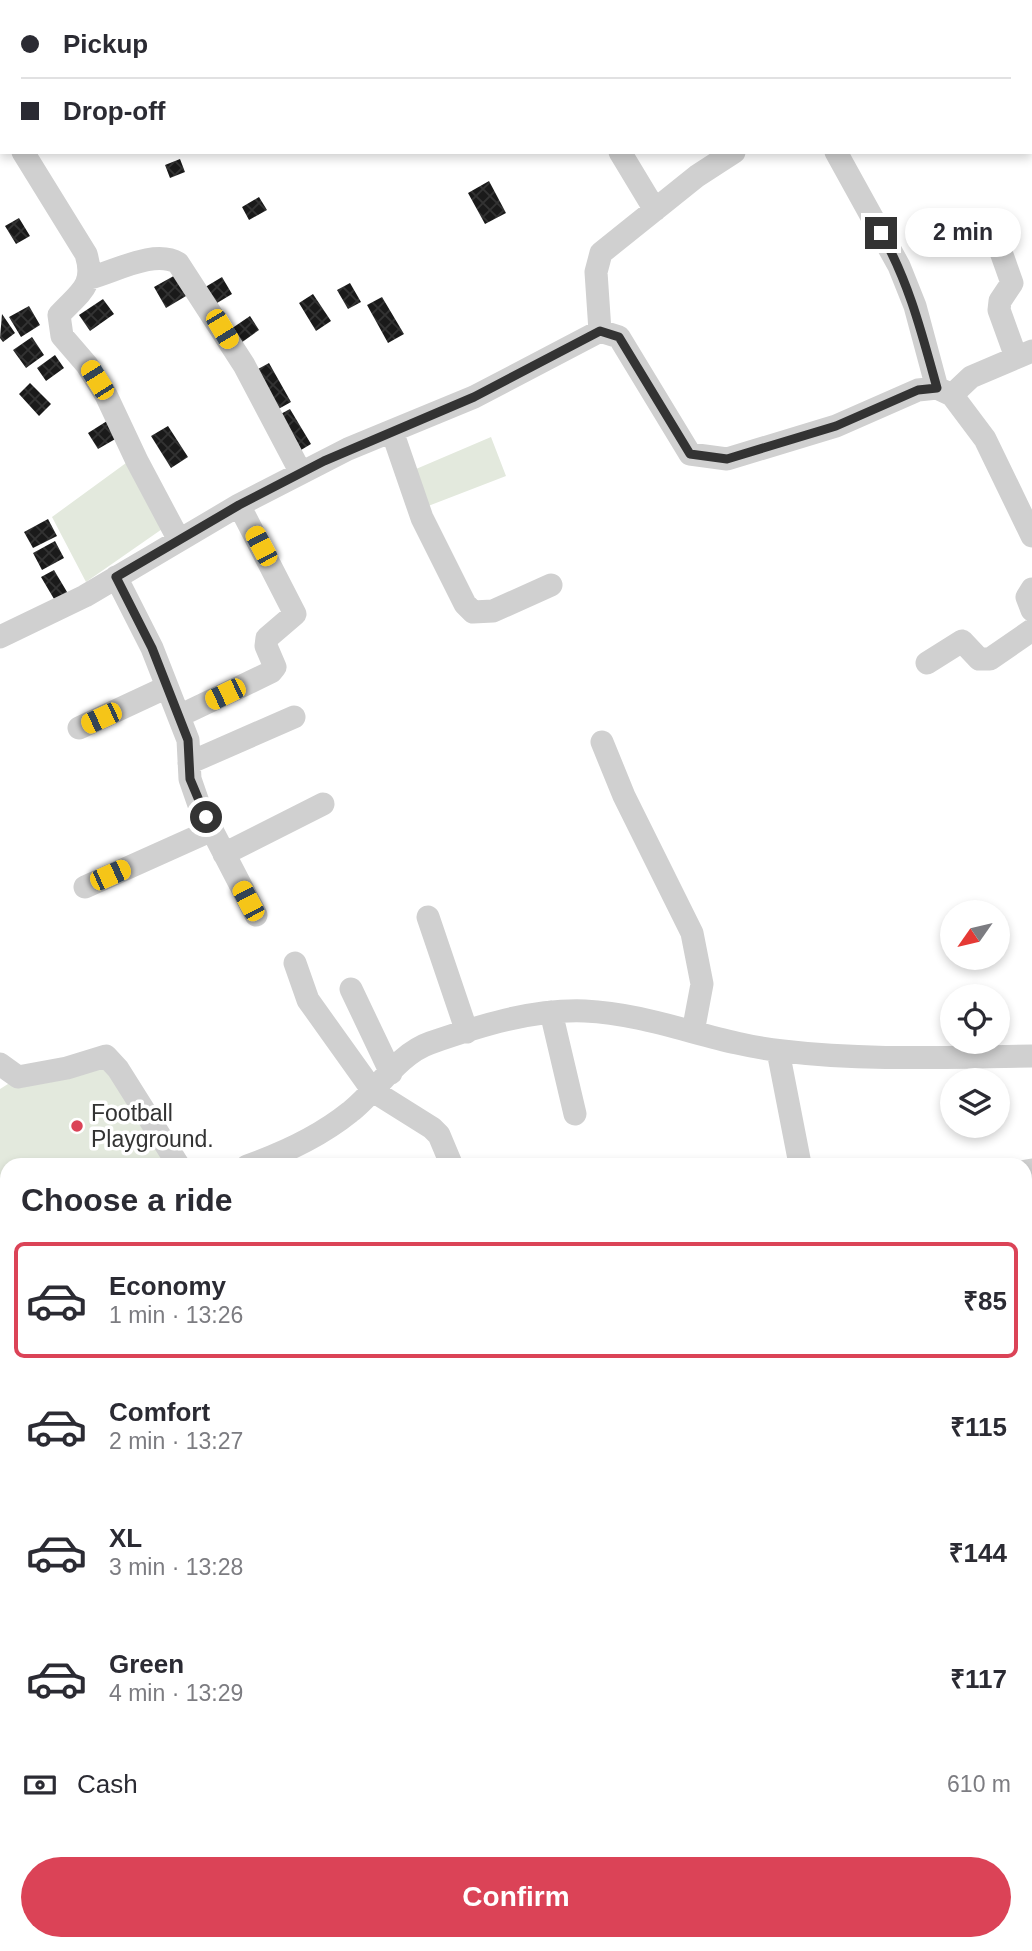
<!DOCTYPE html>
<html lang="en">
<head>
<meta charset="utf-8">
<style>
  body { margin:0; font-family:Arial,sans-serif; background:#f2f2f3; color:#2b2b33; height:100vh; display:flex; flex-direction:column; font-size:26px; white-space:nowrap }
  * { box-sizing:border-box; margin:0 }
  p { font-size:23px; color:#7c7c81 }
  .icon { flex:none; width:38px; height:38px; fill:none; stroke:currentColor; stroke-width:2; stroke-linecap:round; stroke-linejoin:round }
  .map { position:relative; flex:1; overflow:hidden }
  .drawer { position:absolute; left:0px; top:1158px; width:1032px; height:793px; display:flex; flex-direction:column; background:#fff; border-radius:21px 21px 0 0; box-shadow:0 4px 10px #0003 }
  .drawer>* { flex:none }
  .banner { position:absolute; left:0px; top:0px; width:1032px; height:154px; box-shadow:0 4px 10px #0003; display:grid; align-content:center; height:154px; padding:0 21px; background:#fff }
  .needle { width:46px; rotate:236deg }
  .controls { position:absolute; left:940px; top:900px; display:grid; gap:14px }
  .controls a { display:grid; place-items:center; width:70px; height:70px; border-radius:50%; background:#fff; box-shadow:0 4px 10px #0003; font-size:35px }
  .end { position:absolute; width:32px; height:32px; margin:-16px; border:9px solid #333; background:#fff; box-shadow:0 0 0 4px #fff }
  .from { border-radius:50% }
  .bubble { position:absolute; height:49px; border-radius:24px; background:#fff; box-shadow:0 4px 10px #0003; font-size:23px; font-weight:600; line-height:49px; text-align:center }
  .car { position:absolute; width:21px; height:42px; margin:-21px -10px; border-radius:9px; box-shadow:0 0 5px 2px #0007; background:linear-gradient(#f5c518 24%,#345 0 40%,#f5c518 0 76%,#345 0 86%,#f5c518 0) }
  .banner b { display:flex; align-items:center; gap:24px; height:66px; font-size:26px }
  .banner b+b { border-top:2px solid #e1e1e2 }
  .banner i { width:18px; height:18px; background:#2b2b33 }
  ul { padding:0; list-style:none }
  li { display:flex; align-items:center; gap:21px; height:116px; margin:0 14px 10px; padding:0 7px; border:4px solid transparent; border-radius:10px }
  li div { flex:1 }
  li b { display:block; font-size:26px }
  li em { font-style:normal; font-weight:600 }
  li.on { border-color:#db4357 }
  li>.icon { width:63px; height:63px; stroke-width:1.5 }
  h2 { padding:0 21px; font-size:32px; line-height:84px }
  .pay { display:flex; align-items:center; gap:18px; height:77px; padding:0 21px; font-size:26px }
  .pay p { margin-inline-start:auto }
  .action { display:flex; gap:14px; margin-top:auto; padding:14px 21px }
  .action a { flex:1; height:80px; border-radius:42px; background:#db4357; color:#fff; font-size:28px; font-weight:600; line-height:80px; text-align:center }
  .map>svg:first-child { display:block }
  .garden { fill:#e3e9dd }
  .building { fill:url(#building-cross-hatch) }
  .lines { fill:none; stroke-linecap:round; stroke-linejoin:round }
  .minor { stroke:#d0d0d0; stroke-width:23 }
  .route { stroke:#333; stroke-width:9 }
  .poi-dot { fill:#db4357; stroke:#fff; stroke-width:2.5 }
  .labels { text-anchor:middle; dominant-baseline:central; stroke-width:7; stroke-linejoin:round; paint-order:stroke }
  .poi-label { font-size:23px; fill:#333; stroke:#fff; text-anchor:start }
</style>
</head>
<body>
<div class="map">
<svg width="1032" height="1951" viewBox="0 0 1032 1951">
  <defs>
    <pattern id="building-cross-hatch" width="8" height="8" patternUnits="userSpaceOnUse" patternTransform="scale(1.75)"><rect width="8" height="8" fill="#1a1a1a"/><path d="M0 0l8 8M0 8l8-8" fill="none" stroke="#333"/></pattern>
  </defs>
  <rect width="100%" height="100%" fill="#fff"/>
  <path class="garden" d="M491 437 506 476 423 508 409 472Z
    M126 463 165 527 86 582 52 517Z
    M106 1056 178 1165 7 1166V1242L0 1244V1089L16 1079Z"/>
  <path class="building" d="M180 159 185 172 170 178 165 165Z
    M489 181 506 213 485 224 468 193Z
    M259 197 267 210 249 220 242 207Z
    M19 218 30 236 16 244 5 226Z
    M179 273 191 293 166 308 154 287Z
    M222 277 232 294 212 306 202 289Z
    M350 283 361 302 348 309 337 290Z
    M313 294 331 321 316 331 299 303Z
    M382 297 404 334 388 343 367 305Z
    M103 299 114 314 90 331 79 315Z
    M29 306 40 325 21 337 9 317Z
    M2 314 15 333 3 342 0 338Z
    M250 316 259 330 238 345 228 331Z
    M32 337 44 355 26 368 13 350Z
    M55 355 64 368 46 381 37 368Z
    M269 363 291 402 273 412 251 373Z
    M30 383 51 404 39 416 19 394Z
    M290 409 311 444 296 453 275 417Z
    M107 421 117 438 98 449 88 433Z
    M168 426 188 457 171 468 151 436Z
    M48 519 57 536 33 548 24 532Z
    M55 541 64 558 42 570 33 553Z
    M54 570 70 597 57 604 41 577Z"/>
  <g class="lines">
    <path class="minor" d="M308 0V2
      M523 0 524 2
      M777 0 778 2
      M267 2 269 0
      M803 2 805 0
      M1031 7H1032
      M23 152 86 254C96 286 79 293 59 315L62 336 87 365 106 395 137 461 179 540
      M620 152 655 210
      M836 152 899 266 915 306 937 388
      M990 221 1012 283 1000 301 999 310 1016 357
      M90 278C116 271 155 249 178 263L244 365 301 473
      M600 331 596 272 601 253 697 176 734 152
      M952 395 971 377 1032 351
      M392 431 422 518 465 604 473 612 493 611 551 585
      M116 577 152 648 188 740 190 779 199 805 256 915
      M1032 589 1027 597 1032 610
      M0 637 85 596 239 505 348 449 474 397 600 331 619 337 690 454 727 459 836 426 918 390 937 388 952 395 985 439 1032 536
      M927 663 962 641 979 659H990L1032 630
      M179 716 271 672 275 667 266 646 267 638 295 614 239 505
      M79 728 167 687
      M602 742 624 796 692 933 702 984 693 1032
      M189 763 294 717
      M224 854 323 804
      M85 887 212 830
      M428 917 467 1032
      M295 963 308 1000 373 1091 432 1128 439 1135 452 1166
      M351 989 391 1073
      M551 1012 575 1114
      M778 1051 800 1164
      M0 1064 18 1077 67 1068 106 1056 118 1069 179 1166
      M247 1166C284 1153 319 1137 350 1112 376 1092 398 1054 430 1043 479 1026 532 1009 585 1011 652 1014 716 1044 783 1051 865 1061 950 1057 1032 1056
      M1026 1171 1032 1170
      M1026 1299 1032 1298
      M1026 1438 1032 1437
      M0 1624 7 1627
      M266 1944 269 1951
      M304 1944 307 1951
      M589 1944 594 1951
      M324 1951H329
      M398 1951 416 1944"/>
  </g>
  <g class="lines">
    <path class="route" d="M206 817 190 779 188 740 152 648 116 577 239 505 324 461 474 397 600 331 619 337 690 454 727 459 836 426 918 390 937 388C922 334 909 282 881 233"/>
  </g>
  <circle class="poi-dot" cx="77" cy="1126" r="7"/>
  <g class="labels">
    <g class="poi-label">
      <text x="91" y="1113">Football<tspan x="91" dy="26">Playground.</tspan></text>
    </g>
  </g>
</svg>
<div class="controls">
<a><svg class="needle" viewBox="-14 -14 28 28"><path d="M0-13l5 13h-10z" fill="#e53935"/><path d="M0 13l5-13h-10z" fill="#7c7c81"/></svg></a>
<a><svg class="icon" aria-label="locate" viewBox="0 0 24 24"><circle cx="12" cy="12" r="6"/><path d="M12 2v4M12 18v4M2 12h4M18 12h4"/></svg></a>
<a><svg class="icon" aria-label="layers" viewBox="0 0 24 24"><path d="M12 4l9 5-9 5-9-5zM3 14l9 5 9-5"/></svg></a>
</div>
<i class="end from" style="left:206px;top:817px"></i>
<i class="end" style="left:881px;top:233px"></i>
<div class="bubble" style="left:905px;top:208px;width:116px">2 min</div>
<i class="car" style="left:222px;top:329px;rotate:149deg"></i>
<i class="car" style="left:97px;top:380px;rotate:328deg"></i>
<i class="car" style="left:261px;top:546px;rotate:332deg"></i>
<i class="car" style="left:225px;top:694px;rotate:244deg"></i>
<i class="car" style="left:101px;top:718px;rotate:245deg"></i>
<i class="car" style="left:110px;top:875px;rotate:66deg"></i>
<i class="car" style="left:248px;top:901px;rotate:332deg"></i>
<div class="banner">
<b><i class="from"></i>Pickup</b>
<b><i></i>Drop-off</b>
</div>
<section class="drawer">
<h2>Choose a ride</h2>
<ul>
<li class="on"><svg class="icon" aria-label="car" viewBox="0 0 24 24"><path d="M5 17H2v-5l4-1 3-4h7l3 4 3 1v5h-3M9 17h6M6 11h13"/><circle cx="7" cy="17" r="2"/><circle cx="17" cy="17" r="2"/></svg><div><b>Economy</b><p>1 min · 13:26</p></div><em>₹85</em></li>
<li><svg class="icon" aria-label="car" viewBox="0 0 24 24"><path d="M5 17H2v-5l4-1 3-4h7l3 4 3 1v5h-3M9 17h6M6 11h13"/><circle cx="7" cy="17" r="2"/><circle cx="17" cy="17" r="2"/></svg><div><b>Comfort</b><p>2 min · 13:27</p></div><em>₹115</em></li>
<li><svg class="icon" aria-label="car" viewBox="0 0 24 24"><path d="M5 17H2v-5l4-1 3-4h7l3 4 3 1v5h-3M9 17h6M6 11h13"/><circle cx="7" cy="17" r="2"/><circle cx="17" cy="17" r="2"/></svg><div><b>XL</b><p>3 min · 13:28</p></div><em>₹144</em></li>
<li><svg class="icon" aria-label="car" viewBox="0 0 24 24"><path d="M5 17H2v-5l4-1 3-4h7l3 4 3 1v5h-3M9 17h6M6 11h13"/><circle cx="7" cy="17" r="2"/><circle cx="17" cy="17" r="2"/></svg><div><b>Green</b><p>4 min · 13:29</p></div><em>₹117</em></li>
</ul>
<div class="pay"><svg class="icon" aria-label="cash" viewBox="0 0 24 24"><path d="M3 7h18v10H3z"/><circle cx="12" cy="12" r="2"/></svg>Cash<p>610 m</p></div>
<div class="action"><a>Confirm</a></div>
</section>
</div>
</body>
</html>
